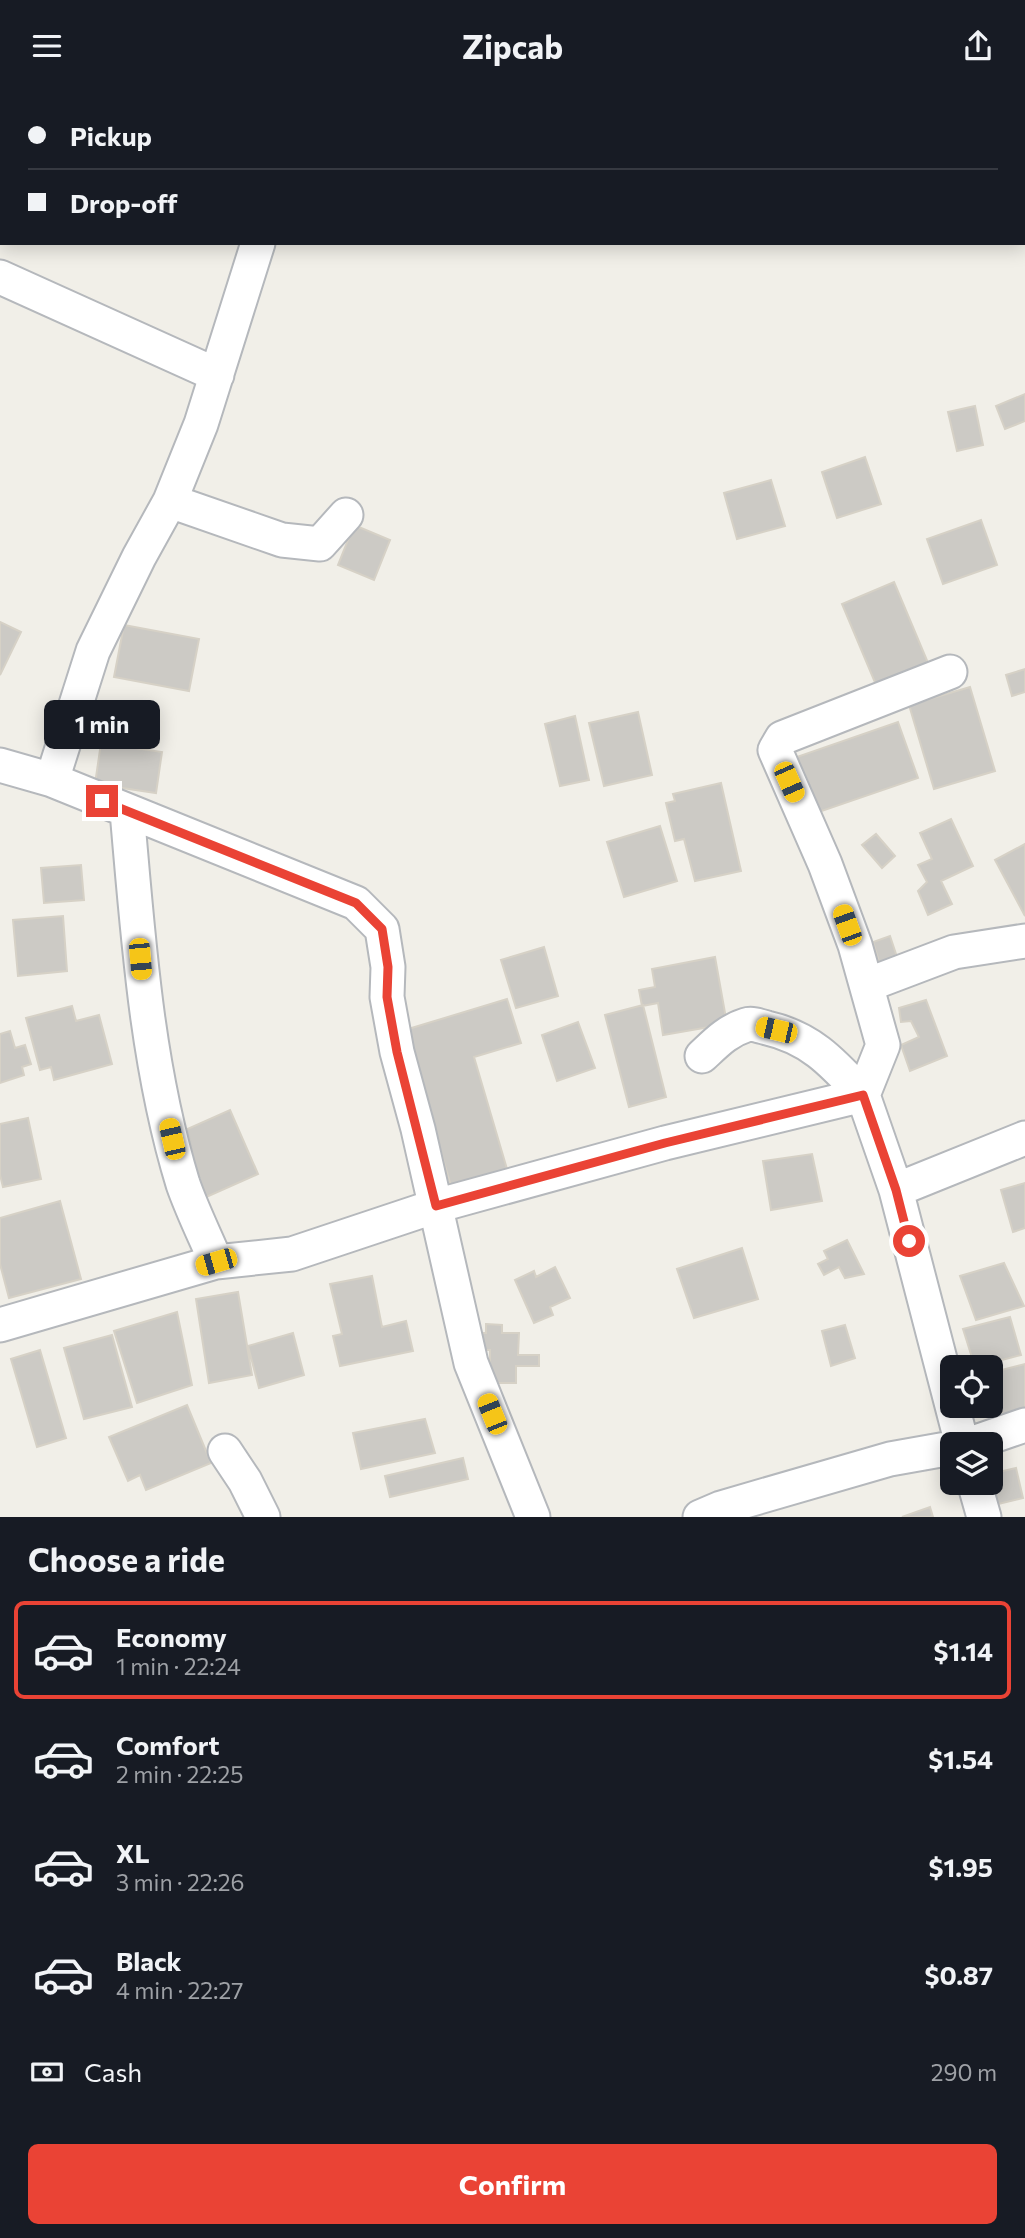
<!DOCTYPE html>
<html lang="en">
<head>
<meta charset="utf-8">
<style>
  body { margin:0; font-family:Commissioner,sans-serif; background:#20242c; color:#f1f3f6; height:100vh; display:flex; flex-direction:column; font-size:26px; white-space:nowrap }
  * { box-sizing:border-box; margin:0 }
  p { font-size:23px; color:#9ea1a6 }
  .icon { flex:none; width:38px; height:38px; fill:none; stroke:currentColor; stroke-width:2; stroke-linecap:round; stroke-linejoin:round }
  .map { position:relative; height:1426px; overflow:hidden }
  .drawer { display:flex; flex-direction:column; background:#171b24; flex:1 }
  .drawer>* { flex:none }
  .top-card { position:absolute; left:0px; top:0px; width:1026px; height:154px; box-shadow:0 4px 18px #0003; display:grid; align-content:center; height:154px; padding:0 28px; background:#171b24 }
  .controls { position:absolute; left:940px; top:1264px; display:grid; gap:14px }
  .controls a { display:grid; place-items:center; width:63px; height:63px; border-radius:10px; background:#171b24; box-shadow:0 4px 18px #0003; font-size:35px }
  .end { position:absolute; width:32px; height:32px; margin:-16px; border:9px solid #ea4335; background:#fff; box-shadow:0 0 0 4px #fff }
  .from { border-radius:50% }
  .bubble { position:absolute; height:49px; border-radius:10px; background:#171b24; box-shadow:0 4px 18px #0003; font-size:23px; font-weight:700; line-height:49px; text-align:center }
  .car { position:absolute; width:21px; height:42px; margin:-21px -10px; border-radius:9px; box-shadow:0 0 5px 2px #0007; background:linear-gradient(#f5c518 24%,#345 0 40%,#f5c518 0 76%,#345 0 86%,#f5c518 0) }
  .top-card b { display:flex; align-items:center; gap:24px; height:66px; font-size:26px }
  .top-card b+b { border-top:2px solid #363941 }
  .top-card i { width:18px; height:18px; background:#f1f3f6 }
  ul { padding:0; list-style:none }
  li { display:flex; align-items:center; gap:21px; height:98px; margin:0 14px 10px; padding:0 14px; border:4px solid transparent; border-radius:10px }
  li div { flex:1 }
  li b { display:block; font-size:26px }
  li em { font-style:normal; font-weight:700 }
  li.current { border-color:#ea4335 }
  li>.icon { width:63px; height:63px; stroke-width:1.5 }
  h2 { padding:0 28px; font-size:32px; line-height:84px }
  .pay { display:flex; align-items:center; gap:18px; height:77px; padding:0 28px; font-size:26px }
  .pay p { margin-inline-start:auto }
  .cta { display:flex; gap:14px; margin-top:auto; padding:14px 28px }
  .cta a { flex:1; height:80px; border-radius:10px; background:#ea4335; color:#fff; font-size:28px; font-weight:700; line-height:80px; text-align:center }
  header { display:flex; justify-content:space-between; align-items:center; height:91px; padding:0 28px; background:#171b24; font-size:32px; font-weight:700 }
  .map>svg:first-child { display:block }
  .building { fill:#cccac5; stroke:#d6d1c6; stroke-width:2 }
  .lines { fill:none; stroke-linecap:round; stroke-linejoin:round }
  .minor-casing { stroke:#b5b8bc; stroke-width:37 }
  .minor { stroke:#fff; stroke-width:33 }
  .route { stroke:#ea4335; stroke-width:9 }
</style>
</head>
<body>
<header><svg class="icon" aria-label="menu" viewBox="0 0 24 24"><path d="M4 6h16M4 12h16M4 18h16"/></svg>Zipcab<svg class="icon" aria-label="share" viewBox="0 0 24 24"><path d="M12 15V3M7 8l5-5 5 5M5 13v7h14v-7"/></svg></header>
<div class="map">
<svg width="1025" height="1426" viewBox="0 0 1025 1426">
  <rect width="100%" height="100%" fill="#f1efe8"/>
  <path class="building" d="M1025 303V330L1005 338 996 315Z
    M975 315 983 354 957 360 948 321Z
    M865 366 881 413 837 427 822 381Z
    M771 389 785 435 737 448 724 402Z
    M981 429 997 474 943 493 927 448Z
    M354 434 390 449 374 489 338 474Z
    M894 491 931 579 879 601 842 513Z
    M0 531 21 541 0 584Z
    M124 534 199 548 189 600 114 586Z
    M1025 578V601L1012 605 1006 584Z
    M970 596 995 680 934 698 909 614Z
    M638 621 652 684 604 695 589 632Z
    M575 625 589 689 560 695 545 633Z
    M898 631 918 687 807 725 788 669Z
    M101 652 162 661 156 702 95 693Z
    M721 692 741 780 695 790 684 748 675 750 666 712 675 710 673 703Z
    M951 728 973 775 941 790 952 813 928 824 918 800 927 791 918 774 932 768 920 742Z
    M660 735 677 790 624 806 607 751Z
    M876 743 895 765 882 777 862 754Z
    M1025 753V825L995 769Z
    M81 774 84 809 44 812 41 777Z
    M63 825 67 880 18 885 13 829Z
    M890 845 898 869 880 874 873 851Z
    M544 856 558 905 516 917 501 869Z
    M715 866 727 933 663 944 658 912 642 915 639 899 655 896 652 878Z
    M507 908 521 952 474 966 507 1078 451 1095 405 939Z
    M926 909 947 965 910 980 901 954 919 946 911 930 901 931 899 917Z
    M643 914 666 1006 629 1016 605 924Z
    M72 915 76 930 99 924 112 973 54 989 51 976 40 979 26 927Z
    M578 931 595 977 557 990 542 944Z
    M10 940 15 957 25 954 31 973 22 976 24 984 0 992V943Z
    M230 1019 258 1083 202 1108 174 1044Z
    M28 1027 41 1088 3 1096 0 1084V1033Z
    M812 1063 822 1110 771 1119 763 1070Z
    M1025 1092V1137L1013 1141 1001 1099Z
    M60 1110 81 1188 9 1207 0 1173V1127Z
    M847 1149 864 1183 845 1187 839 1176 824 1184 818 1173 828 1168 824 1160Z
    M742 1157 758 1208 694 1227 677 1178Z
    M1004 1172 1024 1215 976 1229 960 1185Z
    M555 1176 570 1207 550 1216 553 1224 534 1232 515 1189 534 1180 536 1186Z
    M372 1185 382 1236 406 1230 413 1260 340 1275 333 1245 342 1243 330 1193Z
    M238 1201 252 1284 209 1292 196 1208Z
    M177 1221 192 1294 137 1312 114 1240Z
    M1010 1226 1021 1264 975 1276 963 1238Z
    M486 1233 502 1234V1242H519L518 1264H539V1275H516V1292H490V1259H470V1242H486Z
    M845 1234 855 1267 831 1275 822 1240Z
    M293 1242 304 1284 259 1297 248 1255Z
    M112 1244 132 1316 84 1328 64 1257Z
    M40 1259 66 1347 37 1356 11 1268Z
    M1025 1273V1320L1003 1326 990 1282Z
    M187 1314 211 1372 146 1399 140 1384 128 1390 109 1346Z
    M425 1328 435 1362 361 1378 353 1342Z
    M463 1367 468 1388 390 1406 385 1385Z
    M1016 1377 1023 1407 990 1415V1383Z
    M930 1416 933 1426H902Z"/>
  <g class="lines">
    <defs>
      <path id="minor" d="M298 2V0
        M0 186 217 284
        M170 410 282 449 320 453 346 424
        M950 581 782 647 775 659 825 773 855 854 883 954 863 1004 896 1099 962 1353
        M0 674 52 689 93 560 139 466 170 410 201 333 258 152
        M52 689 356 812 382 838 388 876 387 906 397 961 418 1038 471 1272 533 1426
        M127 720C138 844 146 972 183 1093 192 1119 205 1145 216 1171
        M867 894 954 861 1025 850
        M896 1099 1025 1047
        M0 1234 216 1171 292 1163 436 1115 665 1052 863 1004C833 972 811 947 767 937 760 935 752 932 746 934 727 940 716 952 702 965
        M970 1353 1025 1334
        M225 1360 245 1390 263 1426
        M974 1391 984 1426
        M700 1426 721 1417 890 1368 952 1357"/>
    </defs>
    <use href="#minor" class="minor-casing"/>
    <use href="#minor" class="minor"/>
  </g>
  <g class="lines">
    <path class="route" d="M102 710 356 812 382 838 388 876 387 906 397 961 436 1115 665 1052 863 1004 896 1099 909 1150"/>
  </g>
</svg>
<div class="controls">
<a><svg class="icon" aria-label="locate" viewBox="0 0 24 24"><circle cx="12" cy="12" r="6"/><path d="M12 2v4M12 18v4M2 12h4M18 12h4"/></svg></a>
<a><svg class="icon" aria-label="layers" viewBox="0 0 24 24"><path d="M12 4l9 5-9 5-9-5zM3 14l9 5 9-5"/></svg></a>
</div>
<i class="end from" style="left:909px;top:1150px"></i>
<i class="end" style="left:102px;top:710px"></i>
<div class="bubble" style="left:44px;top:609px;width:116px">1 min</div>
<i class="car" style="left:789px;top:691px;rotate:156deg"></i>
<i class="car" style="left:847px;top:834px;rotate:340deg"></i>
<i class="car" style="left:140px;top:868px;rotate:175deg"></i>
<i class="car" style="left:776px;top:939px;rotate:283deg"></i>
<i class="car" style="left:172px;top:1048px;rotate:347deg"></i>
<i class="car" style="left:216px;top:1171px;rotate:254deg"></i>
<i class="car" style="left:492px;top:1323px;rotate:338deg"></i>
<div class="top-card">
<b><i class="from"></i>Pickup</b>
<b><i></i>Drop-off</b>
</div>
</div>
<section class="drawer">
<h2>Choose a ride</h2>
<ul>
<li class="current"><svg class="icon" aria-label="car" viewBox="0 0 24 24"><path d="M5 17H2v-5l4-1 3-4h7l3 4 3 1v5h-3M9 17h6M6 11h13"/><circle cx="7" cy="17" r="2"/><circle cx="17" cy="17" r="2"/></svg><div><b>Economy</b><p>1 min · 22:24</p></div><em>$1.14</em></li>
<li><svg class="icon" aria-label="car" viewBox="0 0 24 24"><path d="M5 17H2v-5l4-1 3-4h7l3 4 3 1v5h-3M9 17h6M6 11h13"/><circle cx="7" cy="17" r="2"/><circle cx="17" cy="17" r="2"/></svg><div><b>Comfort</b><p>2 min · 22:25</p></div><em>$1.54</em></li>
<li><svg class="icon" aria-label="car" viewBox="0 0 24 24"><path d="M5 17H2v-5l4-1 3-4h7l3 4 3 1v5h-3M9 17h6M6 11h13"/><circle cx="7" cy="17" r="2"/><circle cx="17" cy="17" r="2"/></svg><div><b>XL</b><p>3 min · 22:26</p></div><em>$1.95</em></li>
<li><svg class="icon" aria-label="car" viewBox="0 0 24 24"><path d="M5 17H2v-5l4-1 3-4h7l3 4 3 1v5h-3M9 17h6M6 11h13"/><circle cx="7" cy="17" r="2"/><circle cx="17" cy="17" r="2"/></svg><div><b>Black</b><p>4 min · 22:27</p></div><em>$0.87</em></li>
</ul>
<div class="pay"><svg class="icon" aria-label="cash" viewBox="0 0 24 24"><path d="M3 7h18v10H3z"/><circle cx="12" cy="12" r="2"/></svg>Cash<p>290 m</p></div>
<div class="cta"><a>Confirm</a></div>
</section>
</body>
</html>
